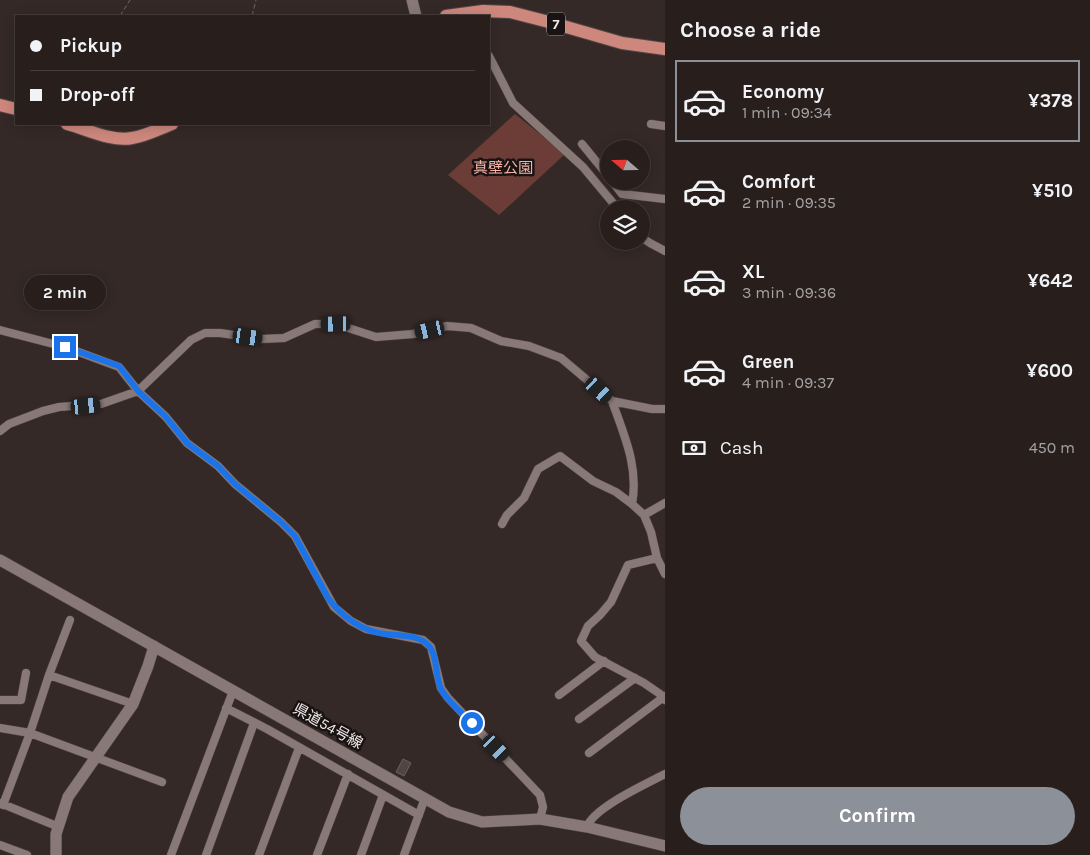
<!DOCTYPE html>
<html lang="en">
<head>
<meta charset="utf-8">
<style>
  body { margin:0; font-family:Karla,"Noto Sans JP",sans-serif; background:#342c2a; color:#f1f3f6; height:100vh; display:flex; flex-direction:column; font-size:19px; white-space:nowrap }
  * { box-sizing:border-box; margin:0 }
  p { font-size:16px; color:#a5a2a4 }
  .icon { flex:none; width:28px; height:28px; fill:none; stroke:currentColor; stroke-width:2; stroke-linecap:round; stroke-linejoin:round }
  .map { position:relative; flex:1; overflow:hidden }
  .drawer { display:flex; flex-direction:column; background:#281f1d; width:425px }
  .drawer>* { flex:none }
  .top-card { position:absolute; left:15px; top:15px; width:475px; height:110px; border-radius:0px; box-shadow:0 2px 12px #0003,0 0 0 1px #443d3b; display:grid; align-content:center; height:110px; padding:0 15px; background:#281f1d }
  .needle { width:32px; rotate:290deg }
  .controls { position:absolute; left:600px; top:140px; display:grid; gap:10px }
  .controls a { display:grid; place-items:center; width:50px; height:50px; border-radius:50%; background:#281f1d; box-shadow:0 2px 12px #0003,0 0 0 1px #443d3b; font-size:25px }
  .end { position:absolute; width:22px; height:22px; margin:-11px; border:6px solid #1a73e8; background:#fff; box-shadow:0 0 0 2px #fff }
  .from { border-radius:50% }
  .bubble { position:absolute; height:35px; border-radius:18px; background:#281f1d; box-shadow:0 2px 12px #0003,0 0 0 1px #443d3b; font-size:16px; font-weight:700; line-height:35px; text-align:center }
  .car { position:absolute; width:15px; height:30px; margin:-15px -8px; border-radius:6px; box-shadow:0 0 4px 1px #0007; background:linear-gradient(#222 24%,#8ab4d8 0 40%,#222 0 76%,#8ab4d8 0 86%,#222 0) }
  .top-card b { display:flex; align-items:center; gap:18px; height:48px; font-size:19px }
  .top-card b+b { border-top:1px solid #443d3b }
  .top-card i { width:12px; height:12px; background:#f1f3f6 }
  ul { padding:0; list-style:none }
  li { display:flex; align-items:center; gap:15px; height:82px; margin:0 10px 8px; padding:0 5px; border:2px solid transparent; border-radius:0px }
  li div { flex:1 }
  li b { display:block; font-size:19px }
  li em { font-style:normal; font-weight:700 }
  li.active { border-color:#8c9099 }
  li>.icon { width:45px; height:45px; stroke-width:1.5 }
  h2 { padding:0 15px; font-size:22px; line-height:60px }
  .pay { display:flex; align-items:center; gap:12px; height:55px; padding:0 15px; font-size:19px }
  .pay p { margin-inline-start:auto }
  .primary-button { display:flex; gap:10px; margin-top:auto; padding:10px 15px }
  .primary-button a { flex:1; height:58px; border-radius:30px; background:#8c9099; color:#fff; font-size:20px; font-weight:700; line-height:58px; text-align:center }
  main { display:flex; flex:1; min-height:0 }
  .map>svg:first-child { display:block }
  .green { fill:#6c3d37 }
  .building { fill:#514442; stroke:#6d5f5c }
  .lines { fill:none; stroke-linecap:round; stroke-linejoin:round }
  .street-casing { stroke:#504644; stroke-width:9 }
  .secondary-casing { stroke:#504644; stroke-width:12 }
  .primary-casing { stroke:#504644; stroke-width:14 }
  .path { stroke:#706564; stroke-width:1; stroke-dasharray:5 2.5; stroke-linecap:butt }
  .street { stroke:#887977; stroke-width:8 }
  .secondary { stroke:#887977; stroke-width:11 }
  .primary { stroke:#ce877d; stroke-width:12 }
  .route { stroke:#1a73e8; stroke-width:6 }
  .labels { text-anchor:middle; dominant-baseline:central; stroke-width:5; stroke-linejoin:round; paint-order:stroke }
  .shield { fill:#191313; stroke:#b1aaa9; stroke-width:1 }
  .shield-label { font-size:14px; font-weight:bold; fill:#f2eae9 }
  .park-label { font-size:15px; fill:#f6b3a8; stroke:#191313 }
  .street-label { font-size:15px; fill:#f2eae9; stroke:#191313 }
</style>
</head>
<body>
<main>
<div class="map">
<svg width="665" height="855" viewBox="0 0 665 855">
  <rect width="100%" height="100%" fill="#352927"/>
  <path class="green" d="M515 114 565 154 499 215 448 175Z"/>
  <path class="building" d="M403 759 411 763 404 776 396 772Z"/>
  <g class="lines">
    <defs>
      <path id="street" d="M489 56 513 103 583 167 618 209
        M651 124 665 126
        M582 144 609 177
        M612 181 622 194 665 199
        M641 237 650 243 665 251
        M0 330 65 347 119 367 138 391 166 417 187 443 218 466 235 484 281 522 295 536 334 607 351 621 366 629 423 640 431 647 441 688 448 698 540 795 543 807 540 819
        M612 401C624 435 639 467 632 504L644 515 651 532 657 558 628 565 611 602 600 615 588 626 581 641 595 657 644 683 660 694 665 700
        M0 431 9 424 43 411 59 407 101 404 138 391 191 340 205 333H220L261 339 284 338 315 324H336L376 337 413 334 447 326 471 328 501 341 529 346 561 358 612 401 652 409H665
        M644 515 665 503
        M502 524 507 515 524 498 538 469 560 456 593 481 616 492 632 504
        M657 558 665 574
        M49 675 133 704
        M559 695 604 661
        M0 700H21L26 673
        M226 708 267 729 419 815
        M579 719 635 678
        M0 728 30 733 49 675 70 620
        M589 753 665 696
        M0 803 59 827
        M3 805 30 733 162 782
        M587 827C593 808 646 784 665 774
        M0 845 27 855
        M171 855 233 691
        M206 855 254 723
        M259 855 299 748
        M317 855 348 774
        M361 855 383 795
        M404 855 425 798"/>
      <path id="secondary" d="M412 0 416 16
        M0 560 449 812 482 822 540 819 587 827 665 846
        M56 855V834L68 797 133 704 148 666 154 646"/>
      <path id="primary" d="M446 16 483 11 510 12 549 22 622 43 665 49
        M0 105 16 109
        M67 124C87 129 111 142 132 138 146 136 159 129 172 124"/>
    </defs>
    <use href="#street" class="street-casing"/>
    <use href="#secondary" class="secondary-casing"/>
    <use href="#primary" class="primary-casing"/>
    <path class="path" d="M120 16 130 0
      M252 16 256 0"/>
    <use href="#street" class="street"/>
    <use href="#secondary" class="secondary"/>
    <use href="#primary" class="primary"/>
  </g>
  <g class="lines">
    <path class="route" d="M65 347 119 366 138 391 166 417 187 443 218 466 235 484 281 522 295 536 328 598C342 617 362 631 385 634 397 635 416 635 426 643 439 654 434 674 441 689 448 702 462 713 472 723"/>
  </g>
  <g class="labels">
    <rect class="shield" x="547" y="12.5" width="18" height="23" rx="4"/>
    <g class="shield-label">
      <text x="556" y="24">7</text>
    </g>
    <g class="park-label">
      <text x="503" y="168">真壁公園</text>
    </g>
    <g class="street-label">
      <text transform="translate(328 726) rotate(29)">県道54号線</text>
    </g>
  </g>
</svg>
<div class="controls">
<a><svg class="needle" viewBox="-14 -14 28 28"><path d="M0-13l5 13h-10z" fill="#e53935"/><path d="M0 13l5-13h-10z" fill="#a5a2a4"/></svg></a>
<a><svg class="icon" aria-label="layers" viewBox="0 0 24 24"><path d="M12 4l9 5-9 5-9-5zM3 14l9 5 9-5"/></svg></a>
</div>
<i class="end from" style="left:472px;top:723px"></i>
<i class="end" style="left:65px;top:347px"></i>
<div class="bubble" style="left:24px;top:275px;width:82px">2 min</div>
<i class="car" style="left:336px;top:324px;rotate:269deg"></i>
<i class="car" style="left:430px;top:330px;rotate:257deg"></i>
<i class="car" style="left:248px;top:337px;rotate:98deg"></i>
<i class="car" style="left:599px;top:390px;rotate:132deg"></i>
<i class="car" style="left:86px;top:406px;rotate:84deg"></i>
<i class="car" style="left:496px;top:748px;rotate:136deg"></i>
<div class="top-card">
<b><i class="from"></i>Pickup</b>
<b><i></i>Drop-off</b>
</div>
</div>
<section class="drawer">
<h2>Choose a ride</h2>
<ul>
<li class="active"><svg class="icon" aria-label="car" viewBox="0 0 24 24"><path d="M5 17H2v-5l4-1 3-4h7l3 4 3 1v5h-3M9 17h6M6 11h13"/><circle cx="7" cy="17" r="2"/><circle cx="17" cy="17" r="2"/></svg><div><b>Economy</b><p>1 min · 09:34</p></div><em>¥378</em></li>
<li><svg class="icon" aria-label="car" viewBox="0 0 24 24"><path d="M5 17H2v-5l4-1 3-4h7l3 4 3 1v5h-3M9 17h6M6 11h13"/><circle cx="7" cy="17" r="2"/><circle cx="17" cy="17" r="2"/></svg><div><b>Comfort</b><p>2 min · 09:35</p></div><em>¥510</em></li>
<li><svg class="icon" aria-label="car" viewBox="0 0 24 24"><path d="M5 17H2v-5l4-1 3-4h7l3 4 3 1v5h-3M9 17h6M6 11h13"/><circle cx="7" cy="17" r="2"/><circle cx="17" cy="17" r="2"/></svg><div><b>XL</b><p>3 min · 09:36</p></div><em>¥642</em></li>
<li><svg class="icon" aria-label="car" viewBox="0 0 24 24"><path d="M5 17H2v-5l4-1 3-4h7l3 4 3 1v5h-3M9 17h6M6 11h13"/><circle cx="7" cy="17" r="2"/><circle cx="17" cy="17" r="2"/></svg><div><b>Green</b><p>4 min · 09:37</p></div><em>¥600</em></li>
</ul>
<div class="pay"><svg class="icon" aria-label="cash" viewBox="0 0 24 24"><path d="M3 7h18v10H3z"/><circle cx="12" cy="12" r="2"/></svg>Cash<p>450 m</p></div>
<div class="primary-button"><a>Confirm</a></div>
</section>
</main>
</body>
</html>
